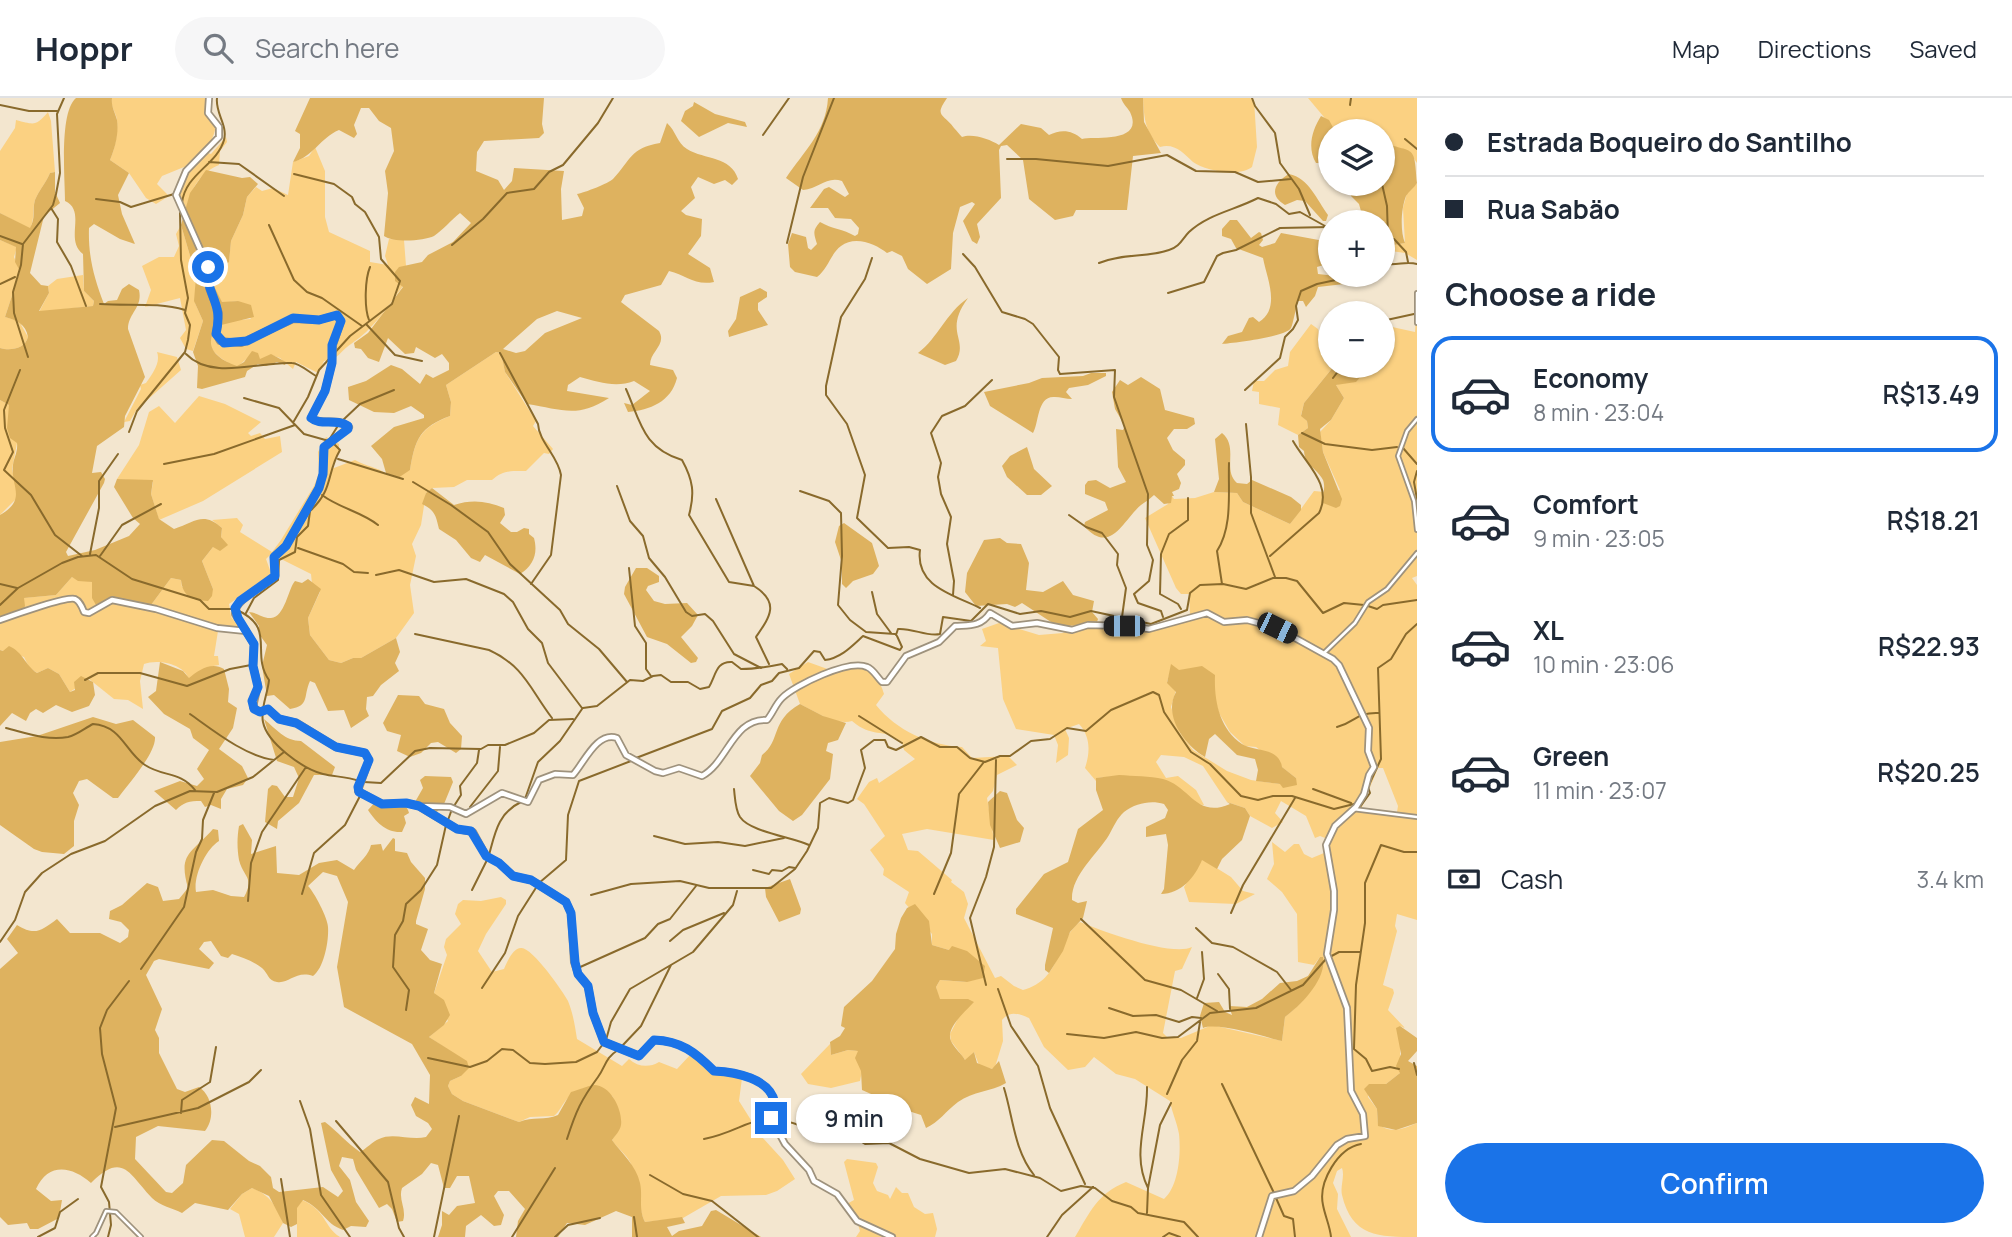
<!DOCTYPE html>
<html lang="en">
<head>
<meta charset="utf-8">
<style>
  body { margin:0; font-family:Manrope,sans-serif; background:#f6f6f7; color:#1f2937; height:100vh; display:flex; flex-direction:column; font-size:26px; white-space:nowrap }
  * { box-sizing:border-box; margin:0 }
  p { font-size:23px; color:#747a83 }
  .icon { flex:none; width:38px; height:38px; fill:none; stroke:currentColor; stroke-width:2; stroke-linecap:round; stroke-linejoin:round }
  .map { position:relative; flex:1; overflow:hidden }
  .side { display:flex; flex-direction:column; background:#fff; width:595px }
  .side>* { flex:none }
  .banner { display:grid; align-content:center; height:154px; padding:0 28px; background:#fff }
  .fabs { position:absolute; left:1318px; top:21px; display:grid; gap:14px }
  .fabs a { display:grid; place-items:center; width:77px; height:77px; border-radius:50%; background:#fff; box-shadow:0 2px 5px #0004; font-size:35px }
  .end { position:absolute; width:32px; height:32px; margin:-16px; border:9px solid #1a73e8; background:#fff; box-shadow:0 0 0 4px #fff }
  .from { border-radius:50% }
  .bubble { position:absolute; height:49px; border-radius:24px; background:#fff; box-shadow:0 2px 5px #0004; font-size:23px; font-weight:600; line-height:49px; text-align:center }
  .car { position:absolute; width:21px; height:42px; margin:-21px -10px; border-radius:9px; box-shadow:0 0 5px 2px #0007; background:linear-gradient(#222 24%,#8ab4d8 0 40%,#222 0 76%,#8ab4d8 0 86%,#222 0) }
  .banner b { display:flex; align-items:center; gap:24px; height:66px; font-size:26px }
  .banner b+b { border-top:2px solid #e0e1e3 }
  .banner i { width:18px; height:18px; background:#1f2937 }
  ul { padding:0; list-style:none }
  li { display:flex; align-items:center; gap:21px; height:116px; margin:0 14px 10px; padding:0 14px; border:4px solid transparent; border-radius:21px }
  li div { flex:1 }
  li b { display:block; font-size:26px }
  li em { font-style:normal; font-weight:600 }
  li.active { border-color:#1a73e8 }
  li>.icon { width:63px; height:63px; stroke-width:1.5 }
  h2 { padding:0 28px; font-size:32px; line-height:84px }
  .pay { display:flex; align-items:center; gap:18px; height:77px; padding:0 28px; font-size:26px }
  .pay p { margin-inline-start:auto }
  .button { display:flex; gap:14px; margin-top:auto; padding:14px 28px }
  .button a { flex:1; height:80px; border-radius:42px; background:#1a73e8; color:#fff; font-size:28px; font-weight:600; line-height:80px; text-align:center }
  header { display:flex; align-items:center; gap:42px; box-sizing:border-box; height:98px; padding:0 35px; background:#fff; border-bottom:2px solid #e0e1e3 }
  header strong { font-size:33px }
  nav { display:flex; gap:38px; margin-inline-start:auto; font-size:24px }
  .search { width:490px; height:63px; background:#f6f6f7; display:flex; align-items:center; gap:18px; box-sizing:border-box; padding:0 24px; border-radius:38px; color:#747a83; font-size:26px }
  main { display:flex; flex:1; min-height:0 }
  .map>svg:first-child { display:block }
  .green { fill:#fbd182; fill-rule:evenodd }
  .forest { fill:#deb25f; fill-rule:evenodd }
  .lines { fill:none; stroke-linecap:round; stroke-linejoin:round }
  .stream { stroke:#896a2c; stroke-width:2 }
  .street-casing { stroke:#9e927d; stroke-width:6 }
  .secondary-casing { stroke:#9e927d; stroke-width:8 }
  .street { stroke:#fff; stroke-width:2.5 }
  .secondary { stroke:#fff; stroke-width:4.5 }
  .route { stroke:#1a73e8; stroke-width:9 }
</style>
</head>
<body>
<header>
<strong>Hoppr</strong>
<div class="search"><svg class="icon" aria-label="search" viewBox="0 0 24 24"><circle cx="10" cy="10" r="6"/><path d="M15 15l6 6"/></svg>Search here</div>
<nav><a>Map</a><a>Directions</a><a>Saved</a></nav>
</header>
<main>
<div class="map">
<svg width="1417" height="1139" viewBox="0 0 1417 1139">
  <rect width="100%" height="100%" fill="#f3e6cf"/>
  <path class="green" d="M112 0H207C205 30 228 15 205 54L211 56 226 39 227 44 220 53 219 67C200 74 189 93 186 113L182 111 178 96 184 69 162 78 157 86 169 98 156 106 146 100 129 75 110 62C115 50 118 35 117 22 116 14 110 9 112 0Z
    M1143 0H1250L1254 2 1257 49 1252 69C1240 79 1205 73 1193 64 1183 55 1175 45 1160 49 1145 34 1144 20 1143 0Z
    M1308 0H1417V65C1410 52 1395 49 1383 45L1382 33H1335C1327 22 1318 12 1308 0Z
    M48 14 51 23 55 74 50 75C46 85 39 92 35 102 32 112 35 120 30 131L0 115V53L15 30 16 22C35 27 36 28 48 14Z
    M315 49 325 73V119L329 134 370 153V164L388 167 385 158 389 141 404 142 406 168 399 170 403 188C387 209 373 232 351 246 339 254 340 261 324 263L318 275 296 264 293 271 280 260 271 257 260 262 251 257 237 269C222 263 194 244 218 228 227 222 241 222 251 221L238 203 222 205 214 188 229 163 231 143 243 117 247 99 256 89 262 93 273 90 288 97 293 64 309 58Z
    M1417 85V162L1405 155 1391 153 1388 148 1405 145 1403 110 1407 95Z
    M181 127 196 178 195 205 203 223 193 253 186 251 180 240 186 232 180 200 145 209 151 192 142 168 159 159H174L179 148 176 136Z
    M0 142 17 149 14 159 20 173 5 219 19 223 28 239C25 251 10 253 0 250Z
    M83 177 84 193 94 203 93 208 39 214 49 195 48 188 57 181Z
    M1417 206V478L1412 480 1417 487V822L1397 816 1395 828 1397 833 1383 887 1393 891 1394 895 1388 912 1405 930 1400 928V975L1386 986H1369L1368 999 1377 1011 1378 1026C1391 1036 1403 1031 1417 1025V1139C1378 1139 1352 1139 1342 1097 1340 1088 1345 1078 1342 1070L1337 1073 1333 1085 1338 1096 1337 1111 1351 1139H1075C1090 1114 1098 1095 1126 1084L1164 1101C1179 1088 1181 1055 1179 1036 1177 1024 1172 1015 1170 1003L1135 981 1116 976 1094 959 1085 969 1068 972 1044 949 1029 920C1019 916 1010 912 1002 922L1003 943 995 969 992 971 979 967 974 954 966 963 951 943 950 936 968 901H939L936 889 940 882 967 884 949 852 932 847V836L905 805 909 794 883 777 884 771 870 752 885 738 864 706 857 701 869 684 877 680 879 685 915 661 904 652 902 644C882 629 873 641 852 623 836 628 814 613 800 606L789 576 808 564 833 573 859 567C872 575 880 581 884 596L876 607C897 633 929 647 962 649L972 660 1008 658 1017 667 997 677 993 693 987 700 994 742 927 731 902 736 908 752 918 753 952 782 951 784 964 794 968 806 964 820 995 880 1001 878 1014 888 1023 892C1063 881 1055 843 1080 824 1102 833 1172 859 1192 849L1182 871 1175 873 1163 935 1167 939 1181 940 1212 927 1282 943 1285 919C1306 902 1320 886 1320 859L1314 867 1298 864 1297 816 1282 794 1267 781 1274 766 1272 744 1285 754 1294 746H1299L1304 756 1312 760 1324 755 1327 745 1325 740 1320 738 1315 740 1306 718 1281 703 1275 715 1283 724 1272 730 1250 718 1245 710 1227 704 1203 668 1184 659 1161 657 1156 664 1166 680 1178 678 1196 692 1204 707C1192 707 1187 695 1177 690 1153 677 1123 677 1097 680L1096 683 1085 670C1090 655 1091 639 1079 626L1065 631 1069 640 1068 657 1056 665 1058 647 1054 637 1016 631 1003 601 998 550 980 548 986 543 982 531 999 525 1039 537 1063 535C1083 511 1122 531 1148 530 1161 529 1178 522 1190 516L1189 496H1181L1176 490 1145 420 1168 406 1172 398 1174 401 1195 400 1214 394 1237 395 1243 404 1290 426 1314 393 1325 394 1324 397 1340 392 1323 354 1320 334 1331 322 1344 300 1336 287 1363 277 1370 268H1382L1383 227 1415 234ZM1194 570 1214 599 1219 615 1230 634 1245 648 1256 649 1296 680 1280 686 1251 682 1227 673 1193 652 1180 635 1171 609 1176 592 1167 584 1170 574ZM1378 670H1383L1398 708 1397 714 1361 711Z
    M1311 226 1318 231 1321 243 1330 245V268H1334L1304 305 1301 317 1307 323 1308 330 1298 337 1278 327 1280 310 1259 306V294L1252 293 1254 283H1264L1275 272 1288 268 1290 254Z
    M157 254 177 259 181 272 137 311 130 323 124 324 141 291 140 287 146 285C152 276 161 265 157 254Z
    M496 254 501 255 505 274 536 323 533 328 553 351 549 356 544 355 526 373C512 373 502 372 492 382H467L454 389 432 390 426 395 421 427 412 446 416 458 410 487 414 515 396 540 361 560H353L341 565 329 562 310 537 308 520 320 494 312 486 311 476 271 456 266 461 271 475 268 479 229 506 231 519 244 535 222 531 218 533 214 558H218L219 567 213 568 189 581C183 565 157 561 144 566L140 583 143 611 128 602 114 601 89 581 70 594 59 576 48 570 37 575 29 569 24 559 0 552V520L23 500 56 497 72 479 92 484V500H118L151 507 171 480 181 482 182 489 213 491 202 463 213 449 224 444 221 439 222 430 212 422 237 420 243 427 240 434 272 454 281 442 314 388 319 375 318 354 326 339 339 346V353L332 368 334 370 355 362C367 369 376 368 388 377L410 372C415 341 420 330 450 318L451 304 446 287Z
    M199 298 225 306 261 324 248 335 251 338 260 335 265 341 280 338 282 354 203 403 159 422 151 396 153 384 117 381 139 347 149 314 159 308 175 325Z
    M0 302 9 307 17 345 12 371 17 394 16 401 0 417Z
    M1202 761 1231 779 1243 793 1255 796 1236 806 1189 804 1184 789Z
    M501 799 506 802V806L486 836 478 853 492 874 504 871C507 864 513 850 521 850 531 848 563 893 568 903 573 915 575 928 577 941L622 968 629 961C638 969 649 970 659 964L677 971 691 956 712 972 742 980 739 1003 761 1038 783 1062 795 1081 777 1093 766 1097 721 1098 683 1120 645 1124C636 1105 640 1084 630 1064 626 1056 617 1050 612 1042L618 1033 613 999C598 986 583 986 568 1000 562 1006 560 1013 554 1018L530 1019 519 1024 463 1003 452 996 448 988 450 983 461 978 459 959 429 939 448 923 434 895 447 857 444 849 446 841 461 826 455 816 458 806 463 802 481 803Z
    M830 946 831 957 848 952 858 953 862 973 860 983 831 990 808 986 801 976Z
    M847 1061 876 1065 878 1069 873 1085 877 1093 888 1097 890 1101 896 1089 902 1095H908L914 1109 925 1116 933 1115 937 1131 935 1139H856L860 1133 856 1120 845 1107 854 1102 844 1064Z
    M252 1090C270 1097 276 1108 283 1125L274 1139H245L239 1116 230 1111 242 1096Z
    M302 1102C327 1113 323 1128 340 1139H297V1109Z"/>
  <path class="forest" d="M76 0H112C111 9 115 14 117 22 119 35 115 50 110 62L129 75 118 97 122 116 135 146 120 141 94 126 89 130C88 158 94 180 104 206L108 203 117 202 122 191 129 186 139 192C143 210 128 215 128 231L145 279 125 318 124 329 97 348 92 375 101 374 105 381 104 385 66 454 68 458 95 452 129 438 140 426 133 420 114 389 117 381 153 382 151 396 159 421 174 431C195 424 203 413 222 430L221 439 228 447 220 453 213 449 202 463 213 491 212 498 208 503C192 502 183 499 181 482L171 480 151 507 114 500 96 507 92 500V484L78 483 72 479 56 497 24 500 25 508 22 515 0 520V417C28 401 10 388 13 367 14 359 18 354 17 345L10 340 7 330 9 307 0 302V250C10 253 25 251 28 239 26 226 16 222 5 219L20 173 15 164 16 149 0 142V115L30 130C36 120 32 112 35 102 39 92 46 85 50 75L55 74V94L60 105 44 118 30 175 41 187 48 188 49 195 39 213 93 208 94 203 84 193 83 156C64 142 87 113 65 103 65 81 59 14 76 0Z
    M310 0H544L542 26 544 35 539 40 484 43 477 54 476 73 498 82 504 92 512 83 514 70 564 73 561 91 562 122 582 118 584 110 577 96C584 95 609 85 613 81 631 62 630 50 660 45L667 25C676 33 677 45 687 51 705 62 731 58 738 81L732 87 725 82 714 86 698 79 691 89 695 100 681 113 686 117 702 121 701 138 688 156 710 170 714 184C695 188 686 177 669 173L661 187 625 197 621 204 659 233C667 247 650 253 650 267L673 272 677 280C671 304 650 312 628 314L624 305 632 307 650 293 634 283C616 290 598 284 580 279L568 287 567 293 609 300C577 321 561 311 527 306L505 274 501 255 496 254 446 287 451 304 450 318C420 329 415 341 410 372L398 380 386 375 382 361 371 348 394 329 424 320V317L411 308 394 315 374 314 349 302 348 289 366 283 391 267 402 271 420 286 426 276 433 280 449 272V265L442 256 435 260 416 249 414 255 405 256 388 240 379 264 368 260 361 251 355 250 354 245 368 235 403 189 395 183V174L399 169 422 164 428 157 453 144 471 125 460 115C451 122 443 132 434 138 424 143 393 145 384 138L388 95 385 73 394 53 391 30 379 23 369 10H361L354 27 357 36 354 40 339 32C320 40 313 59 293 64L300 50V36L295 33ZM557 213 582 220 545 235 525 253 516 255 503 251 537 221Z
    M828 0H947C934 19 943 15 954 30 957 33 959 36 962 39 972 35 990 41 999 47L1021 26 1041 30 1049 37C1061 31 1072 32 1082 41 1094 38 1145 46 1130 14 1127 9 1123 6 1121 0H1143L1144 24 1161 55 1133 58 1127 112H1076L1073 118 1055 122 1029 101 1023 62 1007 47 1001 48 999 52 1001 100 977 126 980 139 977 146 972 143 963 123 975 106 972 104 960 109 953 135 951 171 927 186 908 171 902 158 892 153 887 155C876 146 855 137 841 148 831 155 828 171 817 179L795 174 790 169 788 146 792 135 806 139 808 150 811 152 817 146C814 136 812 133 820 124 832 131 843 131 855 138L858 136 859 130 851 121 835 120 828 110H810L824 91 829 89 845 99 849 96 842 83C826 78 819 91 803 92L786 80C804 53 826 34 828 0Z
    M694 4 715 16 745 24 747 29 728 25 699 39 681 23 685 13 693 8Z
    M1321 18 1329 22 1335 33H1330V55L1325 53 1320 65H1316C1307 50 1312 32 1321 18Z
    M1383 45C1416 55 1414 47 1417 85 1414 90 1409 93 1406 98 1401 111 1400 133 1405 145L1383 149 1382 124H1364L1359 106 1351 98 1348 86H1382Z
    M206 72 242 80 250 79 258 86 247 99 243 117 231 143 229 164 222 170 214 188 222 204 238 203 251 207 254 219 217 228C202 249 217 261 237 268L244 264 252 253 258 255 260 261 271 256 286 264 285 267 277 264 266 268 258 266 247 273 245 279 202 291 197 290 198 268 193 254 203 223 194 203 196 178 181 127 190 95Z
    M1289 76C1309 80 1317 102 1328 117L1326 123H1323L1305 103 1297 102 1285 107C1268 97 1275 84 1289 76Z
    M1230 122H1237L1251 140 1259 134 1261 135 1263 142 1259 147 1262 149 1275 145 1281 135 1324 143 1330 147V165L1317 169 1318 176 1345 179 1344 186 1318 189 1315 198 1306 209 1303 203H1298C1296 209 1293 226 1291 230 1286 239 1233 245 1222 246L1228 238 1242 234 1249 220 1253 219 1259 224C1281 210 1267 181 1263 160L1236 150 1231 141 1222 138V131Z
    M760 190 767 194V199L758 205V212L768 227 729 239 728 233 736 221 740 199Z
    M968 200C943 234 969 241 956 263L945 267 918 255C938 240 946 215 968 200Z
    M1334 268H1346L1342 273 1360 271 1361 268H1370L1356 284 1336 287 1344 300 1331 322 1320 331 1323 354 1342 401 1340 408 1336 410 1323 405C1322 397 1326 391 1323 382 1317 370 1305 368 1304 353L1299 349 1298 337 1308 330 1307 323 1301 318 1304 305Z
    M1091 275H1106V278L1088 287 1069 290 1066 294 1072 301C1066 301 1060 299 1055 299 1037 297 1039 325 1033 335L990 308 984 294 1029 285 1042 280 1083 278Z
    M1141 279 1160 291 1165 312 1194 320 1195 326 1187 331H1174L1167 340 1173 352 1185 362V367L1177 376 1181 385 1179 391 1172 394 1174 398H1172L1171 405 1164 406 1154 397C1150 401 1145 404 1141 407 1123 422 1111 458 1084 428L1085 424 1108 412 1105 404 1085 396V387L1088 383 1096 382 1110 390 1126 384 1118 369 1116 331 1123 332 1125 328 1115 311 1112 294 1120 282 1128 287Z
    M1222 335C1239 349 1222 372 1237 385L1247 386 1252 382 1291 399 1301 407V412L1290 426 1243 404 1237 395 1214 394 1219 381 1215 341Z
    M1027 349 1034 371 1052 388 1041 397H1027L1007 379 1002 368 1010 358Z
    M432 390 454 407C472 401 487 403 504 410L505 417 500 425 511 434H517L524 430 529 431V436L534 440C538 455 534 467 520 476L485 457 480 464 471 460 456 442 439 431C436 418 435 412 422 406L426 395Z
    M844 425 872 445 879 468 873 476 853 483 846 490 842 486V465L835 444 839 428Z
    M1000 440 1007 445 1021 446 1029 465 1026 492 1043 494 1063 483 1073 497 1094 503 1092 514 1098 521 1097 524 1069 528 1054 526 1022 505 1015 509 1007 506 976 508 965 494 967 475 984 442Z
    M636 470H647L659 478V484L648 488 646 492 654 503 665 506 687 505 698 517 692 528 681 539 698 560 696 564 691 565 667 546 647 539 624 496 625 489Z
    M308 481 321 491 308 520 310 537 329 562 341 565 353 560H361L396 540 400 554 395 565 399 573 381 587 373 598 367 599 366 611 369 618 351 630 344 612 328 613 315 585 310 583C303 598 310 608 290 611L274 597 267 598 262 568 267 547 259 536V528L249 514C256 514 264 521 271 520 285 519 288 491 295 483L302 485Z
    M9 548C23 554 25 567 37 575L48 570 59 576 70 594 75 592 74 584 81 578 93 584 95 597 89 608 72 614 56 607 43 615 36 611 30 615 26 623 12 615 0 628V552L3 553Z
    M160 564 183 573 189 580C198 572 212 563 224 571L229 591 228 604 237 610 233 630 219 651 242 668 248 680 243 687 227 691 221 701V711L211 707 205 709 201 703C189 703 184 704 176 712L154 693 180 683 197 688 204 681 197 671 209 652 193 640 190 631 164 616 148 599 156 593Z
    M1171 566 1179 572 1202 568 1215 577C1214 602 1219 631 1242 646 1255 654 1279 649 1282 669L1296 680 1297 687 1283 690 1280 686 1256 683 1258 672 1255 661 1237 657 1215 636 1209 641 1205 659C1184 647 1163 617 1176 594L1167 585Z
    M398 597 419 598 425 606 444 611 450 625 462 638 461 651 456 655 438 644 431 645 421 655 410 659 397 653 401 637 387 633 383 625Z
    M800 606 823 618 846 625 838 642 828 645 826 653 833 656 830 681 802 717 793 723 779 713 750 678 760 665 762 657C781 643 770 623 800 606Z
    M93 619 116 626 133 622 155 639C156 655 129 685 118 700H113L87 681 79 683 73 695 79 707 74 723V748L64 756 42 754 34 751 0 727V644L37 638Z
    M264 621C276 631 285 643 301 643L335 669 332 677H314L299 705 278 723 277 731 265 724 268 691 272 687 277 688 285 699H293L299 680 294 669 277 663Z
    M1119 677C1133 678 1150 678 1163 681 1190 688 1196 721 1230 706L1227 704 1245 710 1250 718 1242 742 1222 761 1217 771 1202 762C1195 779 1181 796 1161 796L1164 791 1168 747 1166 736 1146 739V729L1165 720 1168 712 1164 706C1151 702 1136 705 1124 714 1117 720 1113 730 1109 737 1097 757 1071 777 1072 802L1078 805 1087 803 1083 820 1070 834 1063 853 1049 875 1045 872V867L1053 830 1016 816V811L1044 776 1068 764 1078 731 1103 712 1096 692V680Z
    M425 678 451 679 453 684 444 706 435 716 415 704 423 690 420 682Z
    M1000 693 1007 695 1017 722 1024 730 1020 744 1000 750 990 727 988 704Z
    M377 702C389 706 406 701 409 715L404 718 406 725 402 734C386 735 376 724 368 712Z
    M243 726 252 742 251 756 276 748 277 775 299 777 319 765 337 762 354 772C360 763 369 757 371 747L381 746 383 753 393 740 395 741V753L407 755 411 764 425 780V791L416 823V826L428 831 421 852 430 862 442 866 434 895 444 902 450 917 444 927 429 939 467 963 469 970 461 978 450 983 448 988 452 996 463 1003 519 1024C533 1018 545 1023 558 1017L571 994C578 992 587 988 594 987 611 987 623 1013 621 1027 620 1033 615 1038 612 1042 622 1056 636 1067 640 1085 643 1099 638 1110 645 1124L682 1119 685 1125 667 1129 672 1138 679 1133 702 1128 711 1113 716 1112 761 1139H632V1119L616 1113 585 1127 567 1125 558 1139H516L518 1123 525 1111 509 1093H498L494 1098 504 1117 501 1127 494 1128 481 1117 466 1128 465 1139H438L442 1127V1113L449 1117 457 1108 475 1105 469 1078H457L450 1090H444L438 1067 431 1065 422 1076 402 1090C398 1102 407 1111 403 1123L397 1124 392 1111 387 1106 379 1110 356 1072 353 1061 342 1059 339 1068 350 1082 356 1104 369 1123 366 1129 351 1128 343 1132C324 1125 323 1111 303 1102L297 1110V1126L291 1129 283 1125 269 1098 252 1090 242 1096 228 1112 195 1105 182 1115C173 1110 160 1108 152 1100 129 1076 123 1053 91 1085 72 1068 48 1064 36 1091L51 1103 62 1102 59 1120 38 1131H30L27 1125 8 1127 0 1119V871L18 855 7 841 17 827C35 838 41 833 57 821L70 835H100L120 845 128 839 129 832 121 824 109 821 110 813 122 807 147 785 158 789 163 803 179 801 188 790C178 755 191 756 213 731L218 732 219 743C206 751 193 778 196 794L213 792 231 798 244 799C255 779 243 779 239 762 237 751 237 739 239 728ZM323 774 337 778 348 804 337 869 344 909 412 946 430 977 429 1006 415 999 411 1007 416 1018 428 1025 432 1031 426 1039C411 1043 393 1034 379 1041 373 1043 366 1051 360 1054 347 1045 338 1034 325 1024L321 1025 331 1072 343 1093 338 1099 323 1089 279 1094 273 1090 271 1079 260 1068 249 1063 224 1043 212 1042 186 1067 183 1085 172 1095 166 1094 135 1061 136 1039 158 1028 205 1033C215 1021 213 998 199 989L185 994 177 991 159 955V940L155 932 162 911 146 877 154 863 159 861 209 871 214 865 199 851 204 844 211 843 221 858 228 860 232 856C242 859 253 863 262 870 268 875 268 883 277 884 289 886 296 872 313 878 324 870 329 843 328 829 328 820 314 794 308 788Z
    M790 781 801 811 800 816 779 824 766 799 765 790Z
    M915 806 929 823 932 847 949 852 952 848 967 853 985 868 983 880 967 884 940 882 936 889 940 901H968L974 904C966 913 945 930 951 943 954 950 962 956 965 962L974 954 977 965 992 971 999 963 1006 985C991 994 973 993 958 1004 946 1013 939 1024 926 1030L921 1017C900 1011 882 1000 862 992L861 973 855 960 858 953 848 952 831 957 830 944 840 938 845 930 841 928 844 909 872 883 895 851 896 836 901 820 907 810Z
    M1320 859H1323C1327 881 1301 907 1285 919L1282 943C1265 939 1218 924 1203 930L1200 918 1204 905 1219 904 1225 914 1232 917 1229 908 1247 909 1262 901 1280 885 1297 883 1308 878Z
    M1400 928 1417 940V953L1408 963 1417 968V1025L1396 1032 1378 1028 1377 1011 1364 991 1369 986H1386L1400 975 1396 968 1401 956 1396 930Z"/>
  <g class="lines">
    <path class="stream" d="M1252 0 1255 8 1275 35 1280 65 1299 91 1310 117
      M0 7 29 13H57
      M1350 7 1351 0
      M763 37 789 0
      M1405 41 1417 51
      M1007 61H1036L1108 68 1167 57 1196 73 1235 74 1258 84 1291 81
      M209 64 239 66 284 98
      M294 76 334 86 352 99 355 106 365 114 379 139 381 161 400 183 392 206 350 238 319 272 308 299 294 323
      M1382 86 1387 108 1388 140
      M96 101 120 104 131 109 174 96
      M182 105C185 76 217 67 224 42 228 27 215 15 217 0
      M51 110 58 121 57 144 71 168 86 208
      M269 127 294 182 307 194 322 200 362 228
      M0 138 22 146
      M1382 141H1394L1406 154 1408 164
      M787 145 803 79 834 0
      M452 147 483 121 507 95 534 91 549 74 563 67 598 25 613 0
      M963 156 975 169 1002 214 1025 221 1033 226 1059 259 1058 272 1060 276 1115 272 1114 299 1148 396 1147 447 1153 462 1149 483 1134 496 1138 505 1161 513 1163 519
      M872 160 865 181 841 219 826 288V297L847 326 865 377 857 420 888 450 909 449 920 452C915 489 955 497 980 510
      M1099 165C1123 155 1146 160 1169 152 1180 149 1182 141 1189 134 1208 116 1235 112 1258 100L1276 106 1289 116 1300 114 1325 128
      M1382 171 1388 166C1399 167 1407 163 1417 166
      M0 186 15 179
      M1168 195 1204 184 1217 158 1223 155 1236 152 1280 130 1330 129
      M100 206C129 208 158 204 185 212
      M369 222C364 209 365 181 370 169
      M1382 223 1414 216
      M366 226 395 257 422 263
      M500 255 538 326C539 344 558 358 561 377L551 457 531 486
      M186 256C212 283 260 263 292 265 299 265 309 274 316 278
      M28 259 14 215 13 194 21 167 23 146 53 107 56 96 60 75 57 16 64 0
      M20 272 4 312 5 330 13 354 4 372 31 397 55 437 82 458
      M1333 280 1342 268
      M626 291C641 325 643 350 682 362 693 382 695 395 689 417L729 484 754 488
      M1245 292 1280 260 1285 239 1293 231 1298 222 1296 208 1301 193 1317 186 1359 177
      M244 300 279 310 304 336 329 343
      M342 323 360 306 394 292
      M1246 326 1251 379V415L1275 479
      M129 334 137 313 185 254 188 242 190 227 185 215 188 200 181 162 180 115
      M1302 335 1325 346 1372 352 1397 349
      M329 342 339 326
      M1403 350 1417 366
      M338 361 403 381
      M164 366 214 356 295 327
      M413 384 451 407 488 434 510 466 560 512 568 526 599 551 627 584
      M617 388 630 423 643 438 649 460 665 479 686 514 692 518 705 516 713 523 734 556 761 570
      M800 393 829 403 841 415 842 458 838 507 850 522 866 534 895 536
      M322 397C339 410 362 414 378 427
      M716 401 754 488C781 505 769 520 756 539L769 566
      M1417 401 1414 384 1417 373
      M1069 417 1086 429 1102 435 1118 456 1117 467 1126 490 1122 519
      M298 450 343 466 354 474 368 475
      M90 456 99 410V383L118 356
      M100 458 122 427 161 406
      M1270 458 1319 415C1333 387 1306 366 1293 343
      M629 470 635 528 646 545V571L651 578
      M376 477 399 472 434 484 466 481 504 496 513 504 528 531 542 545 548 565 582 610
      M0 486 17 490
      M1222 486 1217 453C1233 428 1228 394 1229 365
      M872 494 877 516 891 535
      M953 497 954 483 947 446 951 419 941 396 938 379 941 365 931 335 942 318 965 308 992 282
      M0 507 18 490 62 465 78 459 96 457 132 481 200 502 209 511H233
      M1368 508 1377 511 1383 507 1417 502
      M1181 511 1178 506 1160 496 1161 456 1169 436 1188 422V400
      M237 512C277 530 250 555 269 582 268 595 260 611 263 624 267 645 303 671 323 676 334 679 346 678 359 683
      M246 515 254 500 278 482 279 462 295 454 297 439 308 428 310 413C334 391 326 376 340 352L333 345
      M415 536 489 552C524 568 530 591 552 620
      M896 537 898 531C913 530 927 539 940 536L943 519 971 523 988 506 1020 516 1041 513 1070 519 1091 513 1151 526 1187 512 1190 495 1200 487 1223 486 1246 491 1273 480H1286L1297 483 1323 515 1344 505 1364 507
      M85 582 98 575H140L187 588 230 571 251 567
      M583 610 597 608 630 582 643 583 653 578 661 577 671 584H688L700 591 709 589C716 577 716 563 732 564L741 571C756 571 767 569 782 566L787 571
      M190 616C214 633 245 658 274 662
      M859 618 902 645
      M1337 629C1357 624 1355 614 1379 615
      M6 630C26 635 47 643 68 639 77 637 85 630 93 626 122 628 125 654 145 667 163 679 180 673 195 692
      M636 660 712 631 722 613 750 600 761 587 772 583 779 575 799 570 814 553 820 554 825 562C841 560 852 548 863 538L900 552 902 549 897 538
      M364 684 381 685 415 653 430 650 481 651 488 647H505L534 635 549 622 573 621
      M734 691C735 699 735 711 740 719 750 734 792 739 809 747
      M1313 691 1351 705
      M525 701 538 664 560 643 582 611
      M454 708 461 697 460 688 477 665 479 652
      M470 709 498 673 500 649
      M1360 709 1370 695 1368 689 1381 661 1378 570 1391 561 1406 536 1417 526
      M448 722 452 711
      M654 738 685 746 718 744 745 748 784 740
      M489 757C495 735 498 715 521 704
      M753 772 769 776 772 772 782 773 789 769 795 770
      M472 792 487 762
      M302 796 314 755 345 727 360 698 355 693 359 684
      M934 796 951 755 959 696 984 664
      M591 797 631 786 680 783 709 790H771L795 771 807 753 818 730 820 705 829 700 848 705 853 702 865 670 861 652 874 642H885L888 649 896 652 921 639 940 649H957L970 660 985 664 1000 658H1010L1031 643 1050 641 1067 630 1086 633 1111 612 1153 594 1159 597 1164 614 1191 654 1210 666 1241 698 1258 702 1273 698H1292L1334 711 1354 706
      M248 803 251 765 262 734 306 669
      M1231 815 1243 787 1295 700
      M1081 821 1145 882 1181 892 1217 913
      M1196 830 1212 845 1233 849 1277 874 1291 892
      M670 843 683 832 724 815
      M0 844 15 822 25 794 42 775 71 756 105 743 155 708 190 693 217 694 253 679 284 654
      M578 870 645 840 658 826 670 821 696 788
      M141 871 184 809 196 754 202 741 203 722 214 695
      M1218 876 1229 891 1230 911
      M986 887 970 820 986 779 994 749 996 662
      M482 890 505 855 518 818 539 785 566 762 568 717 579 683 631 663
      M998 891 1011 928 1038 968 1050 1010 1085 1086
      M1197 900 1204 881 1202 854
      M1109 910 1133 918 1156 917 1179 924 1192 919 1201 920
      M406 912 409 892 393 869 395 837 403 823 406 806 421 792 437 767 446 727
      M1067 936 1104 940 1136 934 1162 940 1178 939 1210 915 1256 910 1303 887 1326 861 1339 854H1361
      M622 948 641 928 671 867
      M428 960 470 969 487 963 502 951 513 952 530 965 545 966 576 964 597 954 606 942 611 924 630 891 693 854 733 807 737 793
      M1414 965 1417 977
      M1399 971 1390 969 1372 973 1366 961 1354 951 1356 887 1365 825V785L1381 747 1404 754H1417
      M1222 986 1274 1095
      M1147 989C1148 1024 1131 1056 1148 1090
      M1004 990C1013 1019 1014 1052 1034 1077
      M1167 996 1182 962 1197 943 1200 924
      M300 1003 310 1031 321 1097 350 1139
      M181 1015 182 1002 210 984 216 949
      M336 1023 388 1084 399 1130 404 1139
      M115 1029 198 1010 249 984 261 972
      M567 1041C576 1013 581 1002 598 979 606 968 605 960 618 952
      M704 1041C748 1032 754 1010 802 1028L815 1020 830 1024 865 1046 889 1045 920 1061 969 1075 1005 1071 1040 1080 1061 1093 1081 1088 1095 1090 1112 1103 1131 1109 1138 1115 1184 1124 1198 1139
      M650 1077 683 1096 712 1103 758 1139
      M281 1081 290 1139
      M1276 1100 1284 1118 1293 1121 1295 1139
      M1147 1115 1148 1090 1160 1027 1171 1005
      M634 1119 637 1139
      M38 1139 55 1130 60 1114 78 1101
      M108 1139 111 1127 109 1104 101 1089 116 1010 102 956 100 930 107 912 129 883
      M434 1139 459 1018
      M512 1139 555 1070
      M555 1139 568 1127 600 1120
      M1047 1139 1062 1117 1093 1089
      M1163 1139 1169 1135 1180 1139
      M1331 1139C1330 1128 1325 1118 1323 1107 1318 1084 1338 1050 1361 1046"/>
    <defs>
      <path id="street" d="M1417 195V225
        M1417 321 1407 333 1398 358 1414 403 1417 432
        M1325 554 1355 525 1368 504 1387 491 1417 455
        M1353 711 1417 719
        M92 1139 96 1135 106 1113 116 1114 141 1139"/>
      <path id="secondary" d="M209 0 208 15 219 29V39L186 73 176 97 208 169 209 190 219 215 216 236 220 243 241 245 293 221 319 222 337 217 341 223 333 247 332 265 325 293 311 320C322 328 338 318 349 329L324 350 323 376 319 390 286 448 274 459 275 478C265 488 234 502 235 516L254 546 253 568 258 587 253 609 260 614 268 611 279 621 297 625 336 649 365 655 369 662 358 693 382 706 406 705 419 708 450 709 466 716 502 695 528 704 539 682 555 676 573 677C584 665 597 633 617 640L626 657 655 673 663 675 679 670 702 678C728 664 733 620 767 622 773 615 775 607 782 600 795 587 849 561 867 569 873 571 877 579 882 584H887L906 558 939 544 955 528C969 527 981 529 990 515L1012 528 1037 525 1072 532 1088 527 1124 528 1149 531 1207 515 1224 524 1247 522 1277 530 1333 561 1339 567 1369 630 1368 653 1374 669 1369 677 1364 696 1356 709 1335 728 1326 747 1334 793V812L1327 856 1347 910 1351 993 1363 1016 1365 1038 1347 1041 1337 1047 1312 1078 1294 1093 1272 1098 1259 1139
        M0 522C11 518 67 498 75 501 80 503 82 509 84 514L89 515 112 502 156 511 217 530 246 533
        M420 709 457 731 473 734 486 758 499 765 513 778 531 782 566 804 571 815 574 864 578 876 588 888 593 915 604 944 639 958 654 942C681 943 695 954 714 973 741 974 785 984 771 1020L785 1046 809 1072 814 1083 837 1096 857 1123 892 1139"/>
    </defs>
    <use href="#street" class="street-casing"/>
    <use href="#secondary" class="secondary-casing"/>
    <use href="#street" class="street"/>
    <use href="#secondary" class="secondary"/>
  </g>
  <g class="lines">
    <path class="route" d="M208 169C205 198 224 202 216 236L224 245 247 243 293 220 319 222 337 217 341 223 332 247V265L325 293 311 320C320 328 336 320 348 328V331L324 349 323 376 319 390 286 448 274 459 275 478 240 503 235 510 238 520 254 546 253 568 258 589 252 603 254 611 260 614 268 611 279 621 296 625 336 649 365 655 369 662 358 689 359 694 382 706 406 705 419 708 457 731 471 733 486 758 499 765 513 778 531 782 566 804 571 815 575 864 578 876 588 888 593 915 604 944 639 958 654 942C681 943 695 954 714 973 735 974 770 980 775 1005L771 1020"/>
  </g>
</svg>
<div class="fabs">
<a><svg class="icon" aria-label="layers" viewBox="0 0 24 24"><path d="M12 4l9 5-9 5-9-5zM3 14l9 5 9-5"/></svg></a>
<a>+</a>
<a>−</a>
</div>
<i class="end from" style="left:208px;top:169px"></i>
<i class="end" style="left:771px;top:1020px"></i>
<div class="bubble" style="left:796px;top:996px;width:116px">9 min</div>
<i class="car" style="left:1124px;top:528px;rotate:270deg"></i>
<i class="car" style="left:1277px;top:530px;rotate:116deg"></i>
</div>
<section class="side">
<div class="banner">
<b><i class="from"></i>Estrada Boqueiro do Santilho</b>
<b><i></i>Rua Sabäo</b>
</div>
<h2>Choose a ride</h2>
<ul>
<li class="active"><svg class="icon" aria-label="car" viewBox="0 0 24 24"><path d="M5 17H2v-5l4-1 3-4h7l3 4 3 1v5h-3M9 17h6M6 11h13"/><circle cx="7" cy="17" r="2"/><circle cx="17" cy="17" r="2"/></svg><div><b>Economy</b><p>8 min · 23:04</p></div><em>R$13.49</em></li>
<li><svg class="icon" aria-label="car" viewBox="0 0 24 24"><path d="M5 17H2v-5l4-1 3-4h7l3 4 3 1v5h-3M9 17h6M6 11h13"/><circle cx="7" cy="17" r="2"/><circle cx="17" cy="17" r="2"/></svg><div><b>Comfort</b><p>9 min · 23:05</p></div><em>R$18.21</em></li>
<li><svg class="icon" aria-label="car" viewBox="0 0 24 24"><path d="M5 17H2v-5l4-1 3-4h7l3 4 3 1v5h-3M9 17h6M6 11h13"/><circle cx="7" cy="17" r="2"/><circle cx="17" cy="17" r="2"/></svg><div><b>XL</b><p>10 min · 23:06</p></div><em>R$22.93</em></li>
<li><svg class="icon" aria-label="car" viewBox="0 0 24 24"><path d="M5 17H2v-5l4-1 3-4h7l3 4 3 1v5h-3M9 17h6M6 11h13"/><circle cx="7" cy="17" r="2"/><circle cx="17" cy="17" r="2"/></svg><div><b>Green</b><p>11 min · 23:07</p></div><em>R$20.25</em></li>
</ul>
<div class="pay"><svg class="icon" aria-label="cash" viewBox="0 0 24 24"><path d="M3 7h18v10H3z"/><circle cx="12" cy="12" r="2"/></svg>Cash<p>3.4 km</p></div>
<div class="button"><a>Confirm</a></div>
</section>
</main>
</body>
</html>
